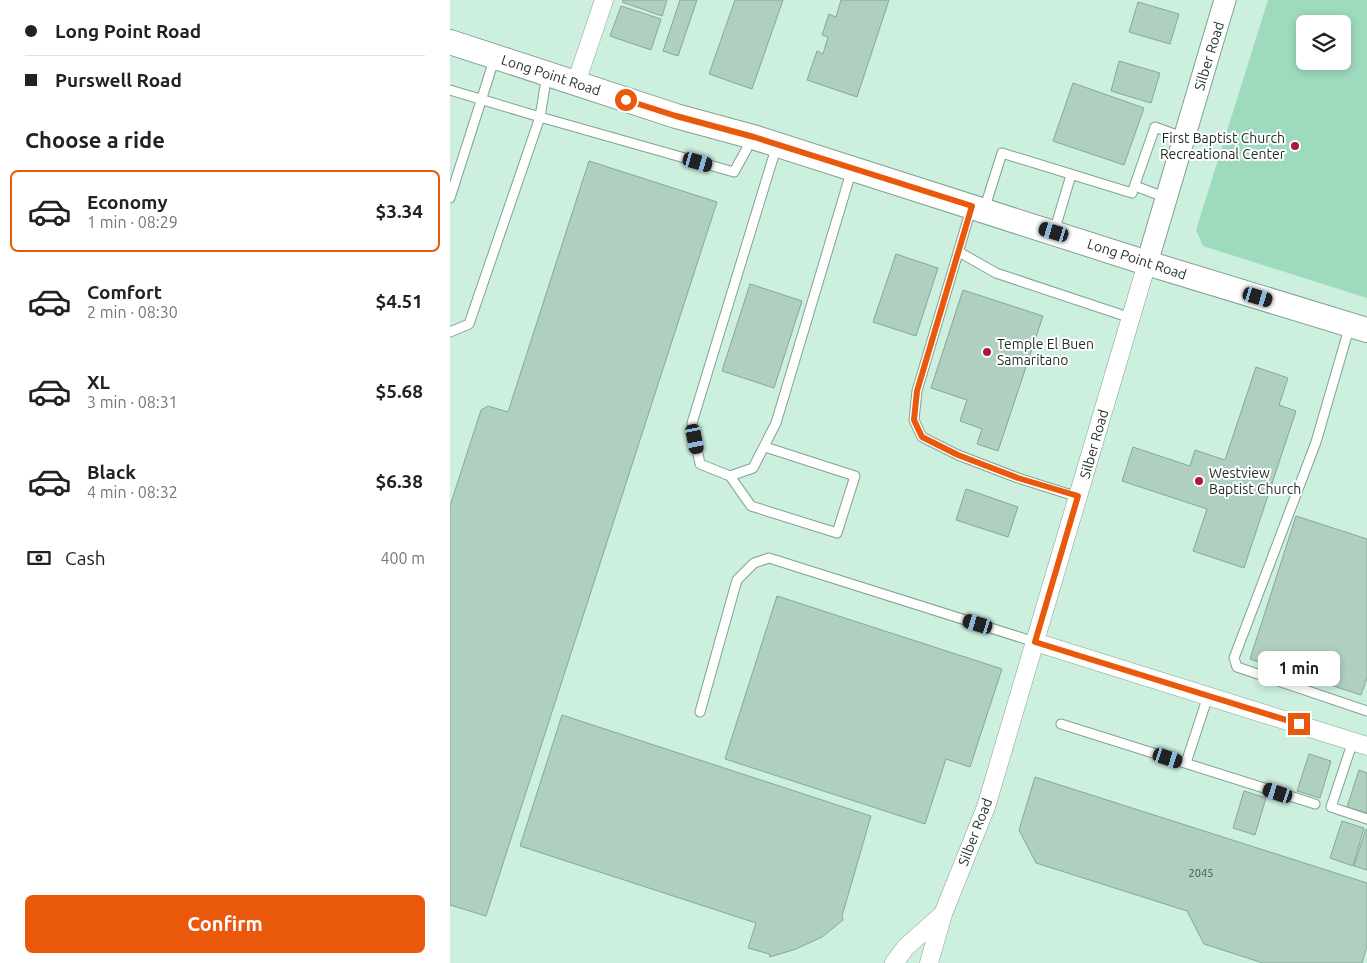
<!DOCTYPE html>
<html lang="en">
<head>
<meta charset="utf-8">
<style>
  body { margin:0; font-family:Ubuntu,sans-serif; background:#f2f2f2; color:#222; height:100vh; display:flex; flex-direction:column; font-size:19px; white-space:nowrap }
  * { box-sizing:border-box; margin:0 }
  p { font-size:16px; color:#767676 }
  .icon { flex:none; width:28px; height:28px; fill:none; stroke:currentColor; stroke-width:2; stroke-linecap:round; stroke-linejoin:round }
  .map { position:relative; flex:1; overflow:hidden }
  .details { display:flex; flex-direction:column; background:#fff; width:450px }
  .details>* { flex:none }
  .top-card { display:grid; align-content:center; height:110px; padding:0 25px; background:#fff }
  .tools { position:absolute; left:846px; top:15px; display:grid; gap:10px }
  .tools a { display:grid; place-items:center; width:55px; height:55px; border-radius:8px; background:#fff; box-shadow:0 2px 8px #0003; font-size:25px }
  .end { position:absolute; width:22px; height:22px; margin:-11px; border:6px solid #ea580c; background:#fff; box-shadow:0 0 0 2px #fff }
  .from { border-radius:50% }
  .bubble { position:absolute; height:35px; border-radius:8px; background:#fff; box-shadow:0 2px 8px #0003; font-size:16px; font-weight:700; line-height:35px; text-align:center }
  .car { position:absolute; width:15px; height:30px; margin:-15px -8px; border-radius:6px; box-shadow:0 0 4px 1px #0007; background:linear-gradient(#222 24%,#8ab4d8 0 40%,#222 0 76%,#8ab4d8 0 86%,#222 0) }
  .top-card b { display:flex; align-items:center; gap:18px; height:48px; font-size:19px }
  .top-card b+b { border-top:1px solid #e0e0e0 }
  .top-card i { width:12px; height:12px; background:#222 }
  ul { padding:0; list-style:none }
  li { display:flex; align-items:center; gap:15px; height:82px; margin:0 10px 8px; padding:0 15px; border:2px solid transparent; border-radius:8px }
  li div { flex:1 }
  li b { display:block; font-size:19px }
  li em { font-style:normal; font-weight:700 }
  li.current { border-color:#ea580c }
  li>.icon { width:45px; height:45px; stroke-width:1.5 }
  h2 { padding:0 25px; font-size:22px; line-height:60px }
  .pay { display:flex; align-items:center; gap:12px; height:55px; padding:0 25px; font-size:19px }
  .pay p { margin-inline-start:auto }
  .cta { display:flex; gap:10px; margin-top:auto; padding:10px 25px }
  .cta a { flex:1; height:58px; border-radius:8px; background:#ea580c; color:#fff; font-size:20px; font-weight:700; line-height:58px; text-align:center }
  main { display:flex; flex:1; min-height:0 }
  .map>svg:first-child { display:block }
  .green { fill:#9edabe; fill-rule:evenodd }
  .building { fill:#afcfbf; stroke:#88a798 }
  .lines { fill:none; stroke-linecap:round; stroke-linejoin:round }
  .service-casing { stroke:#82a292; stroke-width:11 }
  .minor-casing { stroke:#82a292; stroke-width:19 }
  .tertiary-casing { stroke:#82a292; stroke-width:23 }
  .secondary-casing { stroke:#82a292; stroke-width:26 }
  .service { stroke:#fff; stroke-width:9 }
  .minor { stroke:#fff; stroke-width:18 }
  .tertiary { stroke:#fff; stroke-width:21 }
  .secondary { stroke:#fff; stroke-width:24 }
  .route { stroke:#ea580c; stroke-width:6 }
  .poi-dot { fill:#ac173e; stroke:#fff; stroke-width:2 }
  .labels { text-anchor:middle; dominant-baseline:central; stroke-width:4; stroke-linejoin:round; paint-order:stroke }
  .number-label { font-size:11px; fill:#43554c }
  .street-label { font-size:14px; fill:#1f2c26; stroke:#fff }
  .poi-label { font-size:14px; fill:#1f2c26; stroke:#fff; text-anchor:start }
</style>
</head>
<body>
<main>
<section class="details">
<div class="top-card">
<b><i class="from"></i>Long Point Road</b>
<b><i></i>Purswell Road</b>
</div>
<h2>Choose a ride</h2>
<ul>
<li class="current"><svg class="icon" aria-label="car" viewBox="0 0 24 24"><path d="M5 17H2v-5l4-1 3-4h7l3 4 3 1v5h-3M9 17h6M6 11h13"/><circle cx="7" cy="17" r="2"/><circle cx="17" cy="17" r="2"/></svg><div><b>Economy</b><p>1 min · 08:29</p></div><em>$3.34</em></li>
<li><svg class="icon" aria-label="car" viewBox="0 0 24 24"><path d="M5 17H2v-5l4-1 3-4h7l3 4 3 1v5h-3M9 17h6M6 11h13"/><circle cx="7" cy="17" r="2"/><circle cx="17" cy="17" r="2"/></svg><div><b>Comfort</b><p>2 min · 08:30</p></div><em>$4.51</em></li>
<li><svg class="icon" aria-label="car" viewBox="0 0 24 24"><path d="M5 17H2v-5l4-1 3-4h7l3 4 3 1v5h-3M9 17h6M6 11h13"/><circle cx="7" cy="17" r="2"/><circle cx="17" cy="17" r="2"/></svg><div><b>XL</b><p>3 min · 08:31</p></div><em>$5.68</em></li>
<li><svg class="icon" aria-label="car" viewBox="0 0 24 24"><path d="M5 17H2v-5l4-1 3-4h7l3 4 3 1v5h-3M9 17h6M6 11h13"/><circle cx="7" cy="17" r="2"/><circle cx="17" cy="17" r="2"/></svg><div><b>Black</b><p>4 min · 08:32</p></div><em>$6.38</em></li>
</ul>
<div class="pay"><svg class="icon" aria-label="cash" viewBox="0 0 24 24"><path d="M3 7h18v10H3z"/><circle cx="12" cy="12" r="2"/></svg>Cash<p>400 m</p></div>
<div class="cta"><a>Confirm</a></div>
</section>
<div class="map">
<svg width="917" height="963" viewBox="0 0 917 963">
  <rect width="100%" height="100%" fill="#cdefde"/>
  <path class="green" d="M818 0H917V298L753 246 746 230ZM855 24H892V61H855Z"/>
  <path class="building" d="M173 0H217L212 16 172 2Z
    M230 0H247L228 56 213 51Z
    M285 0H333L302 89 259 74Z
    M391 0H439L407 97 357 80 367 51 373 54 378 37 372 35 379 14 386 17Z
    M688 2 729 14 720 44 679 32Z
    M171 6 211 19 201 50 160 36Z
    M669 61 710 73 701 103 661 91Z
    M623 83 694 108 674 165 603 141Z
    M139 161 267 202 36 916 0 905V506L31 410 38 406 58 412Z
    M446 254 488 268 466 336 423 322Z
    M300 284 352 301 324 388 272 371Z
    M513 290 593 316 548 451 527 444 532 429 510 421 517 400 481 388Z
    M806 367 838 378 829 405 846 411 794 568 743 551 757 509 672 481 683 447 740 466 745 450 775 460Z
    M516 489 568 507 558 537 506 520Z
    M846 516 917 539V678L911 695 800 659Z
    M327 596 552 669 520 767 496 759 475 824 275 759Z
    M112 715 421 816 392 916 393 920 372 937 346 949 320 957 319 954 298 948 306 923 70 846Z
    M859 754 881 761 870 798 847 791Z
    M909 770 917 773V813L897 807Z
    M585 777 917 883V946L912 963H813L754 944 737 911 586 863 569 830Z
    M794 791 816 798 805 835 783 828Z
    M892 821 914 828 903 866 880 858Z
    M916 829 917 830V870L904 866Z"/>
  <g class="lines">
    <defs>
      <path id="service" d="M0 90 90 117 284 172 302 139
        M327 145 242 423 250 464 280 476 303 468 326 423 402 169
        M685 186 717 198
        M0 198 45 57
        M521 209 467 391 464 420 472 437 508 455 568 478 628 497
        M534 210 552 153 682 193 705 127 735 138
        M604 232 621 175
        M509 252 546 273 681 318
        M900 325 866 442 784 658 787 667 917 711
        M0 332 19 324 90 117 97 74
        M280 476 301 506 387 533 405 476 315 447
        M250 712 287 580 304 563 319 558 585 642
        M611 724 865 804
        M903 741 881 807 917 819
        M736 763 758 696"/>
      <path id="minor" d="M126 83 154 0
        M585 642 917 746
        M444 963 456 947 493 914
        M479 963 493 914 536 807 697 263"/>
      <path id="tertiary" d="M697 263 775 0"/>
      <path id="secondary" d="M0 42 226 116 303 137 697 263 917 330"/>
    </defs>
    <use href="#service" class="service-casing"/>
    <use href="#minor" class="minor-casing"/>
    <use href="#tertiary" class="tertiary-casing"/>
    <use href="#secondary" class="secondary-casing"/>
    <use href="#service" class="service"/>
    <use href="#minor" class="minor"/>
    <use href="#tertiary" class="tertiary"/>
    <use href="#secondary" class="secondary"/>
  </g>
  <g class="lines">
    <path class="route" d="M176 100 226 116 304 137 522 206 467 391 464 420 472 437 508 455 568 478 628 496 585 642 849 724"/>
  </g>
  <g class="poi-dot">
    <circle cx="845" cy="146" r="5"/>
    <circle cx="537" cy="352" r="5"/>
    <circle cx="749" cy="481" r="5"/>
  </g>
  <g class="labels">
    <g class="number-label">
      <text x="751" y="873">2045</text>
    </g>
    <g class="street-label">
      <text transform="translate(759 56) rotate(-73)">Silber Road</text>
      <text transform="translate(101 75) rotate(18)">Long Point Road</text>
      <text transform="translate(687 259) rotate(18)">Long Point Road</text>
      <text transform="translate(644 444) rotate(-74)">Silber Road</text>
      <text transform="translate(525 832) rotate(-69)">Silber Road</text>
    </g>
    <g class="poi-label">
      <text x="835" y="138" text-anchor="end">First Baptist Church<tspan x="835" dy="16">Recreational Center</tspan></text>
      <text x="547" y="344">Temple El Buen<tspan x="547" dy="16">Samaritano</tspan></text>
      <text x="759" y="473">Westview<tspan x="759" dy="16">Baptist Church</tspan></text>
    </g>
  </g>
</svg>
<div class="tools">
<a><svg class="icon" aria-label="layers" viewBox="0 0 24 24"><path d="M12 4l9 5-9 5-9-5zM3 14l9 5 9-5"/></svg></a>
</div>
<i class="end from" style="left:176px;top:100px"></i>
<i class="end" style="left:849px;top:724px"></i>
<div class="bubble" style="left:808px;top:651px;width:82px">1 min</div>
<i class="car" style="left:248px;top:162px;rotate:106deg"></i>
<i class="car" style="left:604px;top:232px;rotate:287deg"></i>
<i class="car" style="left:808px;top:297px;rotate:107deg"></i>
<i class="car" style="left:245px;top:439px;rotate:169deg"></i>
<i class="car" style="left:528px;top:624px;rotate:287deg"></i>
<i class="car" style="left:718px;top:758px;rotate:108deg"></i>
<i class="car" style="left:828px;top:793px;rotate:288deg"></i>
</div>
</main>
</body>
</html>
